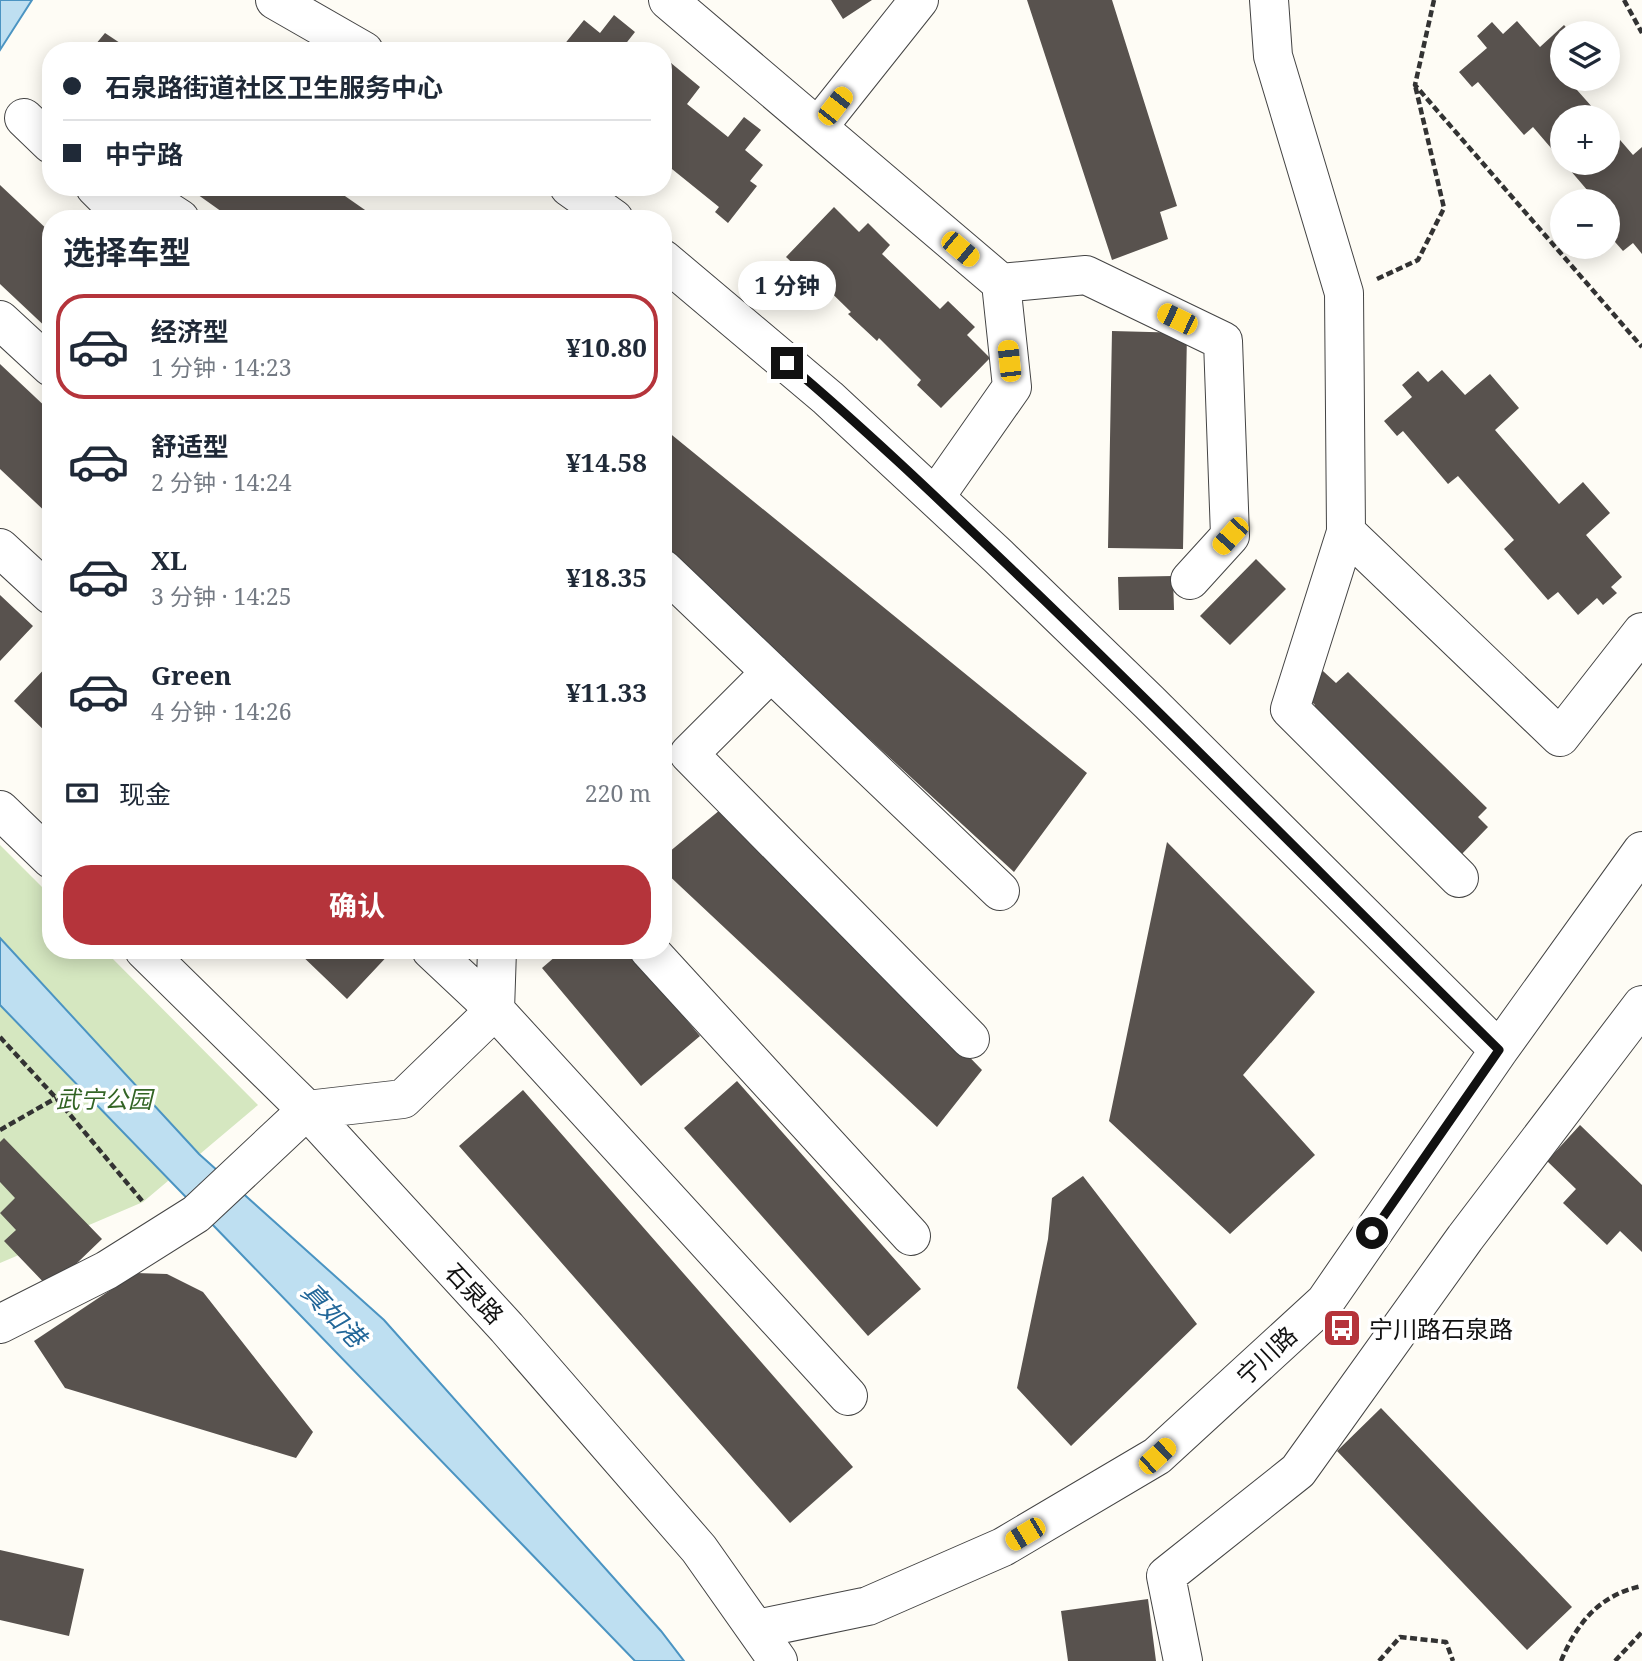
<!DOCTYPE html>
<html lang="zh">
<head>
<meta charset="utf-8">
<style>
  body { margin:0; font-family:"Noto Serif","Noto Sans SC",serif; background:#f2f2f3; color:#1f2937; height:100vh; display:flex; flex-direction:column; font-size:26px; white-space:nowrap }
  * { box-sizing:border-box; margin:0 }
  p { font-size:23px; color:#747a83 }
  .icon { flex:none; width:38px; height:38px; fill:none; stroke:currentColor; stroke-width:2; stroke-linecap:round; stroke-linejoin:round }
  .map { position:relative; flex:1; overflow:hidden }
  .sheet { position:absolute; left:42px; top:210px; width:630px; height:749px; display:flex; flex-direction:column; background:#fff; border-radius:28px; box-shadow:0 4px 18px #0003 }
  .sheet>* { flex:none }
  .top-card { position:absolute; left:42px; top:42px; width:630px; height:154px; border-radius:28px; box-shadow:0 4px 18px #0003; display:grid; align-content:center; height:154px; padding:0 21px; background:#fff }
  .controls { position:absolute; left:1550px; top:21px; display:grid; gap:14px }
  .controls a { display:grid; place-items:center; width:70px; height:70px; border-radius:50%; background:#fff; box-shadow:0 4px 18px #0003; font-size:35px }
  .end { position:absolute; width:32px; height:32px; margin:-16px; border:9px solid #111; background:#fff; box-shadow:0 0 0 4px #fff }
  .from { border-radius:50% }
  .bubble { position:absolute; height:49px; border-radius:24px; background:#fff; box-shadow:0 4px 18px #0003; font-size:23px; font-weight:700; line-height:49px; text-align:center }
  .car { position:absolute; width:21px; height:42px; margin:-21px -10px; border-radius:9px; box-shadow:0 0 5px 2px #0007; background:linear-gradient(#f5c518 24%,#345 0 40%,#f5c518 0 76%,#345 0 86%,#f5c518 0) }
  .top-card b { display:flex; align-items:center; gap:24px; height:66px; font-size:26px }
  .top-card b+b { border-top:2px solid #e0e1e3 }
  .top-card i { width:18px; height:18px; background:#1f2937 }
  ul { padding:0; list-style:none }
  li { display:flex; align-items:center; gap:21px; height:105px; margin:0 14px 10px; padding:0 7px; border:4px solid transparent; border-radius:28px }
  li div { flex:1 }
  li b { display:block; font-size:26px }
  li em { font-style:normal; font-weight:700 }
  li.current { border-color:#b5343b }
  li>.icon { width:63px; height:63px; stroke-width:1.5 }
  h2 { padding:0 21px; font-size:32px; line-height:84px }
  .pay { display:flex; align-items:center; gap:18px; height:77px; padding:0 21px; font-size:26px }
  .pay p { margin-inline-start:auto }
  .button { display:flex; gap:14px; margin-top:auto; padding:14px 21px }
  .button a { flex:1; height:80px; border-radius:28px; background:#b5343b; color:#fff; font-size:28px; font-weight:700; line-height:80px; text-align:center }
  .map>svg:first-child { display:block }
  .green { fill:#d5e7c0 }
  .water { fill:#bedff1; stroke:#4b94c2; stroke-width:2 }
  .building { fill:#58524e }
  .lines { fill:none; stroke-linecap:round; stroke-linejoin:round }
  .minor-casing { stroke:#444; stroke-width:40 }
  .path { stroke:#333; stroke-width:4.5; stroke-dasharray:7 3.5; stroke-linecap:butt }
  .minor { stroke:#fff; stroke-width:38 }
  .route { stroke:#111; stroke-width:9 }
  .labels { text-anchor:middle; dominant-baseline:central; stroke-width:7; stroke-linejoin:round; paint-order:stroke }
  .park-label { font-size:24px; font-style:italic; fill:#336425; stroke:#fff }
  .street-label { font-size:24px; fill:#111; stroke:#fff }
  .poi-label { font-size:24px; fill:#111; stroke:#fff; text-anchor:start }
  .water-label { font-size:26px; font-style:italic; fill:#236799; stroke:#fff }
</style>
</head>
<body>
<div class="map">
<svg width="1642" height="1661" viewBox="0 0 1642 1661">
  <rect width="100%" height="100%" fill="#fefcf5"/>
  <path class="green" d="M0 845 51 896V950H104L258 1105 143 1202 0 1263Z"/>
  <path class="water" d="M0 0H32L0 50Z
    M0 938 199 1154 384 1320 661 1631 684 1661H635L0 1005Z"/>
  <path class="building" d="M831 0H872L843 19Z
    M1027 0H1112L1177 206 1160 212 1168 239 1112 260Z
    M614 15 635 32 620 51H559L584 20 600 33Z
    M1517 21 1540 47 1564 25 1571 33H1563V79H1572L1569 81 1601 117H1563V162L1533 127 1524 135 1478 82 1472 87 1459 72 1487 48 1477 36 1492 22 1503 34Z
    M105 33 132 51H90Z
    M671 63 700 87 687 104 728 137 744 117 761 130 745 150 763 165 750 181 757 186 728 223 715 212 719 207 667 165 663 170V73Z
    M1608 126 1633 155 1642 147V254L1633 243 1623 251 1608 234V201L1578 200 1588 191 1564 163H1608Z
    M0 185 51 233V332L0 284Z
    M187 187H332L378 219H232Z
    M834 207 859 232 868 223 890 245 882 254 940 309 948 301 975 327 967 335 990 358 941 408 917 385 921 380 879 338 877 341 848 314 851 312 806 268 802 272 786 257Z
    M1112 331 1187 333 1183 549 1108 548Z
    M0 364 51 412V517L0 469Z
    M1442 370 1465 395 1490 374 1519 408 1495 430 1559 504 1583 482 1610 513 1586 535 1622 577 1611 587 1617 593 1603 605 1597 598 1578 615 1558 592 1548 600 1504 549 1514 540 1458 476 1448 484 1403 431 1397 436 1384 421 1412 397 1402 385 1418 371 1428 382Z
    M667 431 1087 773 1014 872 663 549V435Z
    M1256 559 1286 589 1230 645 1200 616Z
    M1173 576 1174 610H1119L1118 577Z
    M0 595 33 626 0 661Z
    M51 662V737L14 701Z
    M1323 671 1336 683 1348 672 1487 808 1478 817 1488 827 1460 856 1303 718 1315 705 1302 692Z
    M726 805 982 1070 937 1127 663 870V857Z
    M1167 842 1315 992 1243 1075 1315 1155 1230 1234 1109 1121Z
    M296 950H393L347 999Z
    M563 950H628L700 1036 641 1086 542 968Z
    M737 1081 921 1289 868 1336 684 1128Z
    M523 1090 853 1467 790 1523 459 1146Z
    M1580 1125 1642 1185V1252L1620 1231 1607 1245 1563 1203 1576 1189 1547 1161Z
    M4 1138 102 1239 50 1289 4 1241 16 1230 0 1213 15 1198 0 1182V1142Z
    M1083 1176 1197 1324 1071 1446 1017 1388 1048 1239 1052 1198Z
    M136 1273 167 1274 203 1292 313 1432 296 1458 65 1388 34 1341Z
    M1381 1408 1572 1607 1527 1650 1337 1451Z
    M0 1550 84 1569 69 1636 0 1620Z
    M1148 1599 1156 1661H1068L1061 1611Z"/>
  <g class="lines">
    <defs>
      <path id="minor" d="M275 0 364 51
        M668 0 1001 283 1012 387 935 497
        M1269 0 1273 56 1344 293 1346 532 1560 737 1642 632
        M24 118 51 144
        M818 127 919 0
        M95 187 127 219
        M131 187 180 219
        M569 187 614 219
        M663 259 828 398 998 556 1149 702 1499 1050
        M1001 283 1086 275 1223 341 1230 536 1190 580
        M0 320 51 367
        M1346 532 1290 709 1459 878
        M0 548 51 595
        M663 569 1000 891
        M771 672 689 754 970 1039
        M0 810 51 859
        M144 950 307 1110 507 1328 699 1549 778 1661
        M431 950 495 1010 848 1396
        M649 950 911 1236
        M0 1324 107 1270 196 1214 307 1110 403 1099 495 1010 497 950
        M757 1629 868 1606 1003 1547 1157 1456 1325 1302 1499 1050 1642 851
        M1183 1661 1166 1576 1298 1471 1465 1238 1642 1005"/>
    </defs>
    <use href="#minor" class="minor-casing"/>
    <path class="path" d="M1434 0 1415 85 1642 347
      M1624 0 1642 33
      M1377 279 1418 260 1444 208 1415 85
      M0 1037 56 1098 143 1202
      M0 1130 56 1098
      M1379 1661 1400 1637 1446 1642 1453 1661
      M1561 1661C1577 1623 1599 1595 1642 1586
      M1615 1661 1642 1632"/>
    <use href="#minor" class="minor"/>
  </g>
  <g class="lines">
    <path class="route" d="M787 363C876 438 960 520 1044 600 1197 748 1347 900 1499 1050L1372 1233"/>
  </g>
  <defs>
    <symbol id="bus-square" viewBox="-11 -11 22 22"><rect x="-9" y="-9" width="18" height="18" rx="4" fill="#b5343b" stroke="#fff"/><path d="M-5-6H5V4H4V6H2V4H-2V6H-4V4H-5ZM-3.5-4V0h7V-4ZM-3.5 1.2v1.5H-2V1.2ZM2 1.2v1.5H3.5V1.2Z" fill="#fff"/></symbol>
  </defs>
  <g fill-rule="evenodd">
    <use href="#bus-square" x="1320" y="1306" width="44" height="44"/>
  </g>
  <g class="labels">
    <g class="park-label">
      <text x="104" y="1098">武宁公园</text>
    </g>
    <g class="street-label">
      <text transform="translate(475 1293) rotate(47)">石泉路</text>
      <text transform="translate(1266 1355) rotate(-43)">宁川路</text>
    </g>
    <g class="poi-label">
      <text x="1369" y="1328">宁川路石泉路</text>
    </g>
    <g class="water-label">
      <text transform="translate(334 1314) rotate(46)">真如港</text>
    </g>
  </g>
</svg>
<div class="controls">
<a><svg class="icon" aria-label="layers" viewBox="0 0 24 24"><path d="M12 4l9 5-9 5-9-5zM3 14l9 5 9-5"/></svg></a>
<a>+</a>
<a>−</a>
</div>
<i class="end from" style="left:1372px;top:1233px"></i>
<i class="end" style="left:787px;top:363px"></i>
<div class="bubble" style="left:738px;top:261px;width:98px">1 分钟</div>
<i class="car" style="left:835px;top:106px;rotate:38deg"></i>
<i class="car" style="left:960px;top:249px;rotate:130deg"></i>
<i class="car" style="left:1177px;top:319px;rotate:296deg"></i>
<i class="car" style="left:1009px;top:361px;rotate:354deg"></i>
<i class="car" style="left:1230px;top:536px;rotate:222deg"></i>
<i class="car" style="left:1157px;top:1456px;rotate:47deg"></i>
<i class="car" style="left:1025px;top:1534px;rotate:239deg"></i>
<div class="top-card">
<b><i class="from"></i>石泉路街道社区卫生服务中心</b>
<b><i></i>中宁路</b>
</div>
<section class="sheet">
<h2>选择车型</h2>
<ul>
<li class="current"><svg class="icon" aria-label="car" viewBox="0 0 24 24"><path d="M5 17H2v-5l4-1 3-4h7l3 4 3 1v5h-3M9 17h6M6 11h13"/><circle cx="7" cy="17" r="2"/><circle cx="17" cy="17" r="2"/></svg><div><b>经济型</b><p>1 分钟 · 14:23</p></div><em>¥10.80</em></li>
<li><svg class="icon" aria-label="car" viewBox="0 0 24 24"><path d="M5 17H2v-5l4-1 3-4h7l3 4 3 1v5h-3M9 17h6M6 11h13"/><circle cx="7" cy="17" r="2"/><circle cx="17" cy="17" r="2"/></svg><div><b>舒适型</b><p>2 分钟 · 14:24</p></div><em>¥14.58</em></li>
<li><svg class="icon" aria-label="car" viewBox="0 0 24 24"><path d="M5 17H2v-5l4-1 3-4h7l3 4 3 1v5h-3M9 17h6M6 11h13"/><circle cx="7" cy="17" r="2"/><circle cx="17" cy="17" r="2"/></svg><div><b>XL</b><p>3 分钟 · 14:25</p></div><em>¥18.35</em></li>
<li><svg class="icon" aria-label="car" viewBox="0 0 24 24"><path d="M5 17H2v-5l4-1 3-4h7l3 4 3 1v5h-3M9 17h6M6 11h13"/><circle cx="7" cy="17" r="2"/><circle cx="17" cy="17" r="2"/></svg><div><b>Green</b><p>4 分钟 · 14:26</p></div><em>¥11.33</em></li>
</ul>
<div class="pay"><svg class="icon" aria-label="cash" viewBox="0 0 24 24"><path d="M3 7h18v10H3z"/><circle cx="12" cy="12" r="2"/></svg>现金<p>220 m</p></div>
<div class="button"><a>确认</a></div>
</section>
</div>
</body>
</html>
